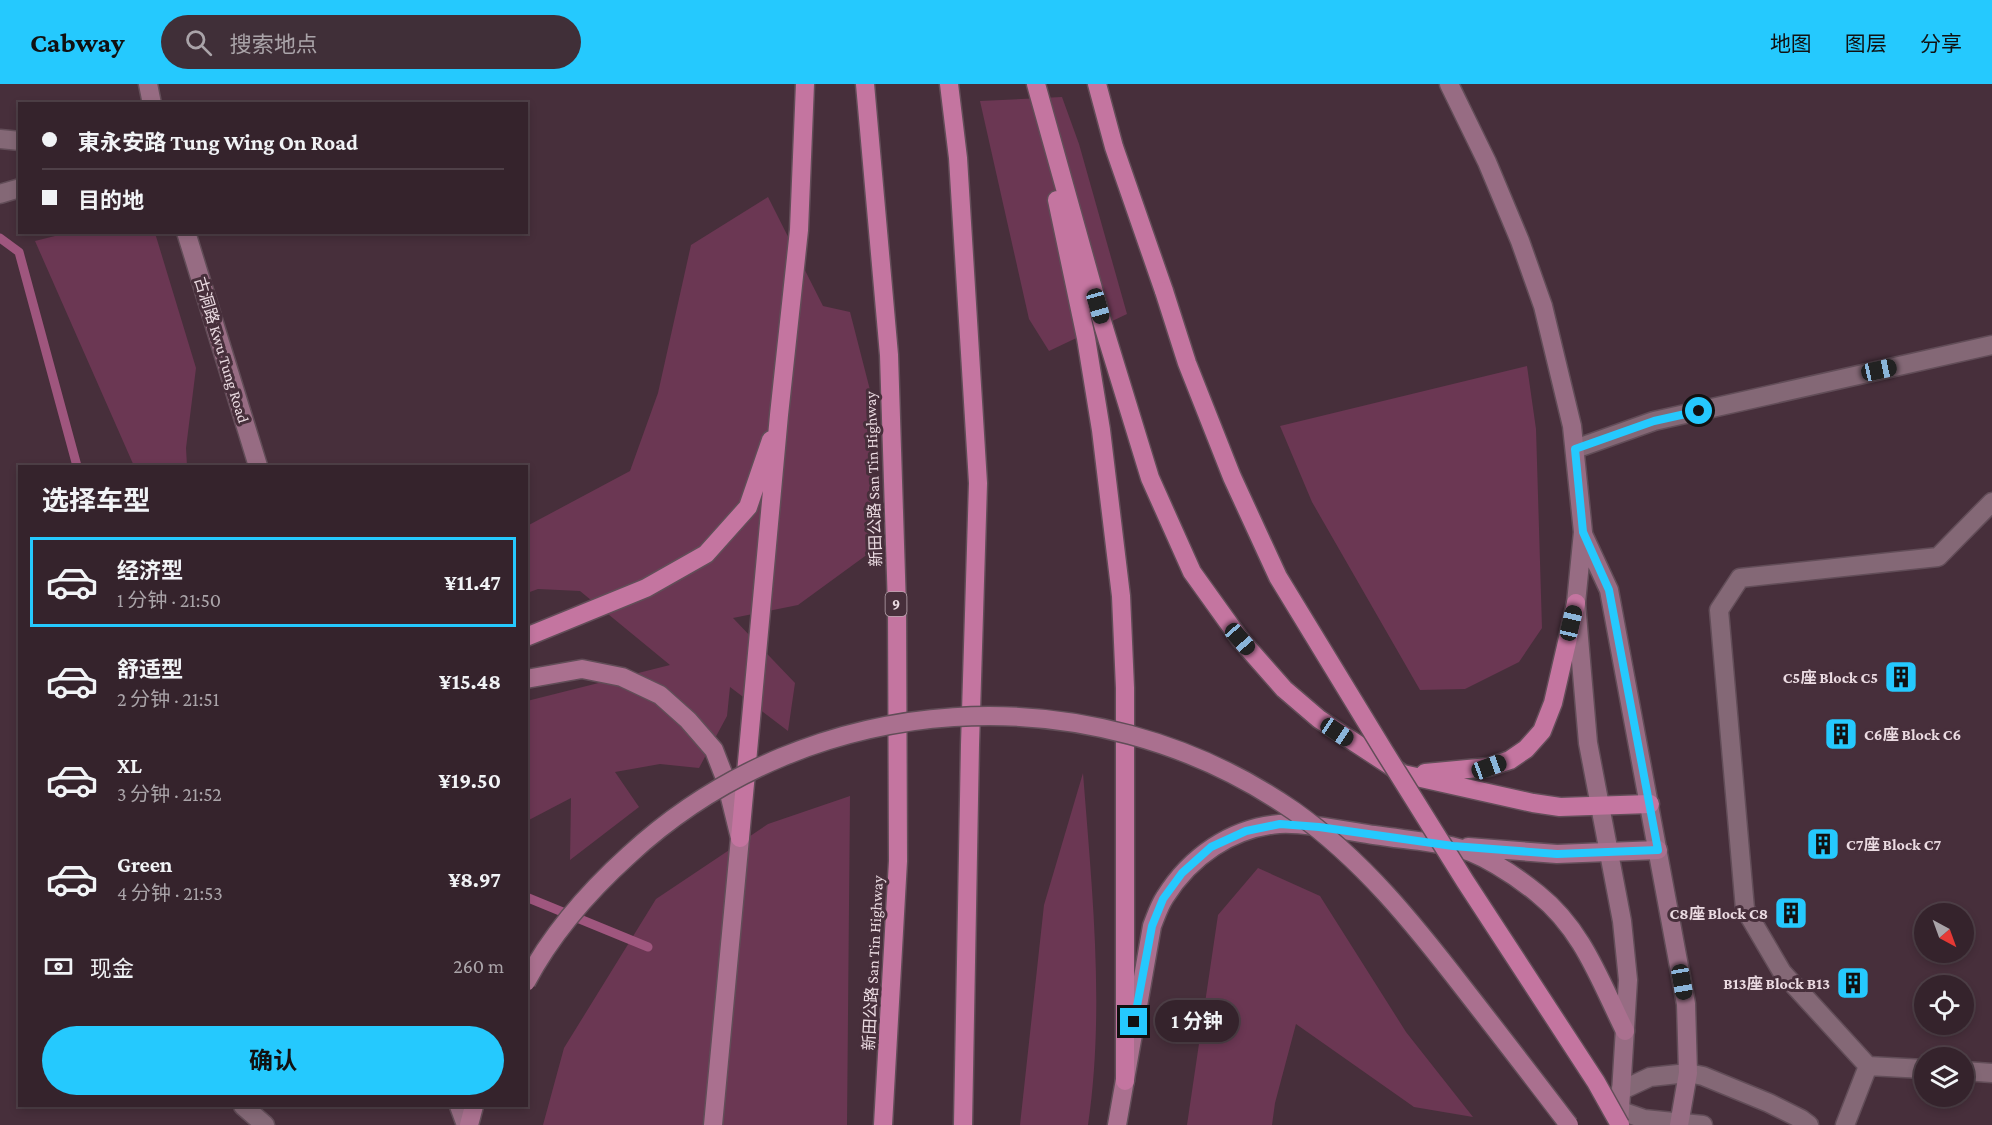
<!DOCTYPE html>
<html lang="zh">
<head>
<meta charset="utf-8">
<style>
  body { margin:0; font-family:"Crimson Pro","Noto Sans SC",serif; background:#402f38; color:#f1f3f6; height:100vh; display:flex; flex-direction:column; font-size:22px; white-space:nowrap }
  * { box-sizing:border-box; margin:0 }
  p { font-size:20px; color:#aaa4a9 }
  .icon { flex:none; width:33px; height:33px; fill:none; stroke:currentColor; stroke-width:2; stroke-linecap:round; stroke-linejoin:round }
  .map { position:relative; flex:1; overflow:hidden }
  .details { position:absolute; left:18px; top:381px; width:510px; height:642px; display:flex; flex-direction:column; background:#35232c; border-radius:0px; box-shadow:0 3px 9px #0003,0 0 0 2px #4f4048 }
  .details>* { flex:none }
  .banner { position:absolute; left:18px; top:18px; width:510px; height:132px; border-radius:0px; box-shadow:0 3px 9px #0003,0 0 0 2px #4f4048; display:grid; align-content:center; height:132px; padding:0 24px; background:#35232c }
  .needle { width:39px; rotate:139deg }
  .buttons { position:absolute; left:1914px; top:819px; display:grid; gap:12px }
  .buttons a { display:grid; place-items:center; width:60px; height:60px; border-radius:50%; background:#35232c; box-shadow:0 3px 9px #0003,0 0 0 2px #4f4048; font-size:30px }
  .end { position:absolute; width:27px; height:27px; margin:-14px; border:8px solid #25c9fe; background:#111; box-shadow:0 0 0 3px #111 }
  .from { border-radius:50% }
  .bubble { position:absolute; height:42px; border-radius:21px; background:#35232c; box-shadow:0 3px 9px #0003,0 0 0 2px #4f4048; font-size:20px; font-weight:700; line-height:42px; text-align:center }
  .car { position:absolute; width:18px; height:36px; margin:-18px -9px; border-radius:8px; box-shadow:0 0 4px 2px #0007; background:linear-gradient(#222 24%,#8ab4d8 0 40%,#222 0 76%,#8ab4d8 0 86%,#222 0) }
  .banner b { display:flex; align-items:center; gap:21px; height:57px; font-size:22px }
  .banner b+b { border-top:2px solid #4f4048 }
  .banner i { width:15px; height:15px; background:#f1f3f6 }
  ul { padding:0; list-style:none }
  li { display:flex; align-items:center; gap:18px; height:90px; margin:0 12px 9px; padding:0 12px; border:3px solid transparent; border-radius:0px }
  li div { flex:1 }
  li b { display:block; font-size:22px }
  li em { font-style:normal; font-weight:700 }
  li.active { border-color:#25c9fe }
  li>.icon { width:54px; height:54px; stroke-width:1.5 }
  h2 { padding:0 24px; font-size:27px; line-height:72px }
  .pay { display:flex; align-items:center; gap:15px; height:66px; padding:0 24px; font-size:22px }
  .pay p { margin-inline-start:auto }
  .action { display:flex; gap:12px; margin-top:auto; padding:12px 24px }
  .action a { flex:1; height:69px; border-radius:36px; background:#25c9fe; color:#111; font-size:24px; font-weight:700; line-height:69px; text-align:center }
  header { display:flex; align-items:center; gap:36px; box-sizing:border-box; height:84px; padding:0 30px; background:#25c9fe; color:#111 }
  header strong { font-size:28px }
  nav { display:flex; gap:33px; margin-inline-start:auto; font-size:21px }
  .search { width:420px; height:54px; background:#402f38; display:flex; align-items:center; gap:15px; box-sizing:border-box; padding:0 21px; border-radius:33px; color:#aaa4a9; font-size:22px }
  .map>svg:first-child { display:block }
  .green { fill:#6b3753 }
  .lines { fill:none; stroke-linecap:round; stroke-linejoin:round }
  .stream { stroke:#9f567e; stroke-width:9 }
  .lane-casing { stroke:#624d58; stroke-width:21 }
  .street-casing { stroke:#624d58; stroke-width:21 }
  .secondary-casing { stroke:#624d58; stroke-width:21 }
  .primary-casing { stroke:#624d58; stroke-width:21 }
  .highway-casing { stroke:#624d58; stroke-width:21 }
  .lane { stroke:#846876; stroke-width:18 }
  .street { stroke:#846876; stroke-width:18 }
  .secondary { stroke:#976c83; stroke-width:18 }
  .primary { stroke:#aa708f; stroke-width:18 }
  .highway { stroke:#c475a0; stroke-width:18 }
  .primary-bridge-casing { stroke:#624d58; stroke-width:21; stroke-linecap:butt }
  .highway-bridge-casing { stroke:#624d58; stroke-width:21; stroke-linecap:butt }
  .primary-bridge { stroke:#aa708f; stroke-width:18 }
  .highway-bridge { stroke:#c475a0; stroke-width:18 }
  .route { stroke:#25c9fe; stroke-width:8 }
  .labels { text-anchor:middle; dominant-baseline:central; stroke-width:6; stroke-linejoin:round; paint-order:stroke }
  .shield { fill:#472f3b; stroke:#baa7b0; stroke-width:1.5 }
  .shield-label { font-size:15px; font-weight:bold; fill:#ebdbe2 }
  .street-label { font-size:16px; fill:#ebdbe2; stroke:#472f3b }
  .poi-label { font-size:16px; font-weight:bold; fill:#ebdbe2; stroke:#472f3b; text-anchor:end }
</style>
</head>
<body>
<header>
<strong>Cabway</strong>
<div class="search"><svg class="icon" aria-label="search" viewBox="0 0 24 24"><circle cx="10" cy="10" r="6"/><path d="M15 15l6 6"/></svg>搜索地点</div>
<nav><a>地图</a><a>图层</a><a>分享</a></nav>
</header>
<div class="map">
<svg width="1992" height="1041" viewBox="0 0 1992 1041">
  <rect width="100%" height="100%" fill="#472f3b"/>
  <path class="green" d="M1062 13 1079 60 1127 230 1049 267 1029 235 980 17Z
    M768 113 823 222 850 228 870 306 872 467 798 521 733 534 795 599 788 647 730 603 727 632 699 684 660 680 615 688 639 723 570 776 571 714 527 737V617L670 581 580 507 538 505 527 509V442L630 387 658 309 691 161Z
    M67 149H155L196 284 186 364 187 382H134L35 157Z
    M1527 282 1536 345 1542 544 1519 578 1465 605 1420 606 1312 418 1280 342Z
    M1083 689C1092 806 1105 925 1088 1041H1020L1044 821Z
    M850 712 847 1041H543L564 964 656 815 768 740Z
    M1258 784 1320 812 1406 948 1473 1033 1414 1023 1296 940 1275 1019 1272 1041H1187L1218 831Z"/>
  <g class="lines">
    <path class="stream" d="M0 154 19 168 77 382
      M526 813 648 863"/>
    <defs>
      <path id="lane" d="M0 110 20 104
        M1924 985 1868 982 1782 888 1745 825 1719 526 1740 494 1938 473 1992 418
        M1964 987 1992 989
        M243 1022 265 1041
        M1845 1041 1868 982"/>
      <path id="street" d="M0 55 20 57
        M1575 365 1654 337 1992 261
        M1620 1007 1650 993 1688 989 1703 992 1769 1019 1801 1035 1809 1041
        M1621 1027 1644 1035 1703 1041"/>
      <path id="secondary" d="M148 0 152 20
        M1449 0 1487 78 1520 157 1543 222 1572 342 1583 448 1576 519 1588 659 1622 837 1628 896 1619 1041
        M186 148 258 382
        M1583 450 1609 506 1686 920 1688 989 1679 1041
        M459 1022 466 1041"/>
      <path id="primary" d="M526 595 582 585 622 593 660 611 688 636 714 666 726 697 740 754 713 1041
        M1468 763 1557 770 1658 766
        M469 1041 474 1022
        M1117 1041 1152 842C1156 832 1159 822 1165 813 1190 773 1231 744 1279 740 1305 738 1348 747 1374 751 1400 755 1426 757 1451 762 1480 768 1515 791 1538 810 1583 846 1600 897 1625 947"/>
      <path id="highway" d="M865 0 889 271 897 523 898 777 883 1041
        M949 0 958 74 978 399 970 661 963 1041
        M1036 0 1104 244 1150 394 1192 488 1240 555 1284 605 1319 635 1403 690 1533 719 1560 723 1650 720
        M1097 0 1114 63 1164 207
        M1057 116 1086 254 1101 346 1121 512 1125 604V997
        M526 553 646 504 706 470 748 423 771 356
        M1425 689 1489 683 1510 676 1526 665 1542 647 1553 619 1576 519
        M740 754 779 331 799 146 805 0"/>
    </defs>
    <use href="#lane" class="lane-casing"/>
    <use href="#street" class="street-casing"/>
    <use href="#secondary" class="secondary-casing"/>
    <use href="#primary" class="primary-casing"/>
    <use href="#highway" class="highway-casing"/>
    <use href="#lane" class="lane"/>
    <use href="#street" class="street"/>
    <use href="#secondary" class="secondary"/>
    <use href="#primary" class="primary"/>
    <use href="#highway" class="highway"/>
    <defs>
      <path id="primary-bridge" d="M526 898C552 849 588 808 629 771 811 603 1091 586 1294 727 1363 776 1414 840 1465 906 1500 951 1535 996 1569 1041"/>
      <path id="highway-bridge" d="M1164 207 1187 279 1232 393 1278 493 1384 667 1465 797 1596 998 1620 1041"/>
    </defs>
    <use href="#primary-bridge" class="primary-bridge-casing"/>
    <use href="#highway-bridge" class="highway-bridge-casing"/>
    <use href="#primary-bridge" class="primary-bridge"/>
    <use href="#highway-bridge" class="highway-bridge"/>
  </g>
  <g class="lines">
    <path class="route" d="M1134 938 1152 842 1163 815 1182 789 1211 763 1246 747 1280 740 1319 743 1453 762 1557 770 1658 766 1609 506 1583 448 1575 365 1654 337 1699 327"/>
  </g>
  <defs>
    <symbol id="building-square" viewBox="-11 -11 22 22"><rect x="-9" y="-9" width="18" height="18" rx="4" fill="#25c9fe" stroke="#472f3b"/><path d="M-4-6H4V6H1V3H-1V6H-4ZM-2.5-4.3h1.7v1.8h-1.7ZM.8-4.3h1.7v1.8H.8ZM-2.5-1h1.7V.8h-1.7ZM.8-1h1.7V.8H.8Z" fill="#111"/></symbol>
  </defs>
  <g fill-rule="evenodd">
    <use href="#building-square" x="1882" y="574" width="38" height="38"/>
    <use href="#building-square" x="1822" y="631" width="38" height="38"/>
    <use href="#building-square" x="1804" y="741" width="38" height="38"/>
    <use href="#building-square" x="1772" y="810" width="38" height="38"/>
    <use href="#building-square" x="1834" y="880" width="38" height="38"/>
  </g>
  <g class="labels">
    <rect class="shield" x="885.5" y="508" width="21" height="24" rx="4.5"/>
    <g class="shield-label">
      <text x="896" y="520">9</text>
    </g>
    <g class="street-label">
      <text transform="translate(222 266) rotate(73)">古洞路 Kwu Tung Road</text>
      <text transform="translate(873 395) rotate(-92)">新田公路 San Tin Highway</text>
      <text transform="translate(873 879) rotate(-87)">新田公路 San Tin Highway</text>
    </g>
    <g class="poi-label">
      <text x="1878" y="593">C5座 Block C5</text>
      <text x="1864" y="650" text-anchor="start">C6座 Block C6</text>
      <text x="1846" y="760" text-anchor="start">C7座 Block C7</text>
      <text x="1768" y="829">C8座 Block C8</text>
      <text x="1830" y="899">B13座 Block B13</text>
    </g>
  </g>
</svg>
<div class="buttons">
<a><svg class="needle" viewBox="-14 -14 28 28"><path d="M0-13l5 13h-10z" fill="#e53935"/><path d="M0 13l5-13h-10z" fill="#aaa4a9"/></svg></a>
<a><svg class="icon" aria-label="locate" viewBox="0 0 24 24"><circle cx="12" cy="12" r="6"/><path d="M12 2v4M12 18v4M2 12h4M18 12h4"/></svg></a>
<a><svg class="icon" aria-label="layers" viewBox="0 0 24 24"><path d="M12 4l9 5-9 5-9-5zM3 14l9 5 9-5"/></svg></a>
</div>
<i class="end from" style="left:1699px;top:327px"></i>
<i class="end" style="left:1134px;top:938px"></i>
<div class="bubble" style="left:1155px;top:916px;width:84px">1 分钟</div>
<i class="car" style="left:1098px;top:222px;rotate:164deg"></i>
<i class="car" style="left:1879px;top:286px;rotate:78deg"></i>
<i class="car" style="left:1571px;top:539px;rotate:13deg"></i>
<i class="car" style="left:1240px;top:555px;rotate:139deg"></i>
<i class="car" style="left:1337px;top:648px;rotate:124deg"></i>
<i class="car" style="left:1489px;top:683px;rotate:70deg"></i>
<i class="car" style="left:1682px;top:898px;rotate:170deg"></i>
<div class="banner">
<b><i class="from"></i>東永安路 Tung Wing On Road</b>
<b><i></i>目的地</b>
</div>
<section class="details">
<h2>选择车型</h2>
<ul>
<li class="active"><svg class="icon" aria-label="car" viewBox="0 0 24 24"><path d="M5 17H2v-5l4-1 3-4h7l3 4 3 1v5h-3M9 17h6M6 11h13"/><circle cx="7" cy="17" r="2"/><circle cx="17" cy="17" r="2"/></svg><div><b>经济型</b><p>1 分钟 · 21:50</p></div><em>¥11.47</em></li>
<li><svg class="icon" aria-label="car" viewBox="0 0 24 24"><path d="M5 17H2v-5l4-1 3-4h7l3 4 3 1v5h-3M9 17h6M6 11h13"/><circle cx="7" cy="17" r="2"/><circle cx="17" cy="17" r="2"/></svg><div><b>舒适型</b><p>2 分钟 · 21:51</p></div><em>¥15.48</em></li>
<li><svg class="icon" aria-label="car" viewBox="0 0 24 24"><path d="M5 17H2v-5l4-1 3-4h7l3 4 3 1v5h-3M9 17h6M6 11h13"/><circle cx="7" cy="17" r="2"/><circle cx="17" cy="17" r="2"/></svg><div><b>XL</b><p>3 分钟 · 21:52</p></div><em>¥19.50</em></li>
<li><svg class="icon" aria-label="car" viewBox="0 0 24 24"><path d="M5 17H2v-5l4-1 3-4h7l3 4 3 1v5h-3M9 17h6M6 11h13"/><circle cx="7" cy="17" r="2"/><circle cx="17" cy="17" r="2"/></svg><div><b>Green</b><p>4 分钟 · 21:53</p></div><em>¥8.97</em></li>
</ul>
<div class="pay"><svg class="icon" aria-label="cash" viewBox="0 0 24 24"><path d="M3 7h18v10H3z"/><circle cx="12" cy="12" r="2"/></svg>现金<p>260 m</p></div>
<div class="action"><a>确认</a></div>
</section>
</div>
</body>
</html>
